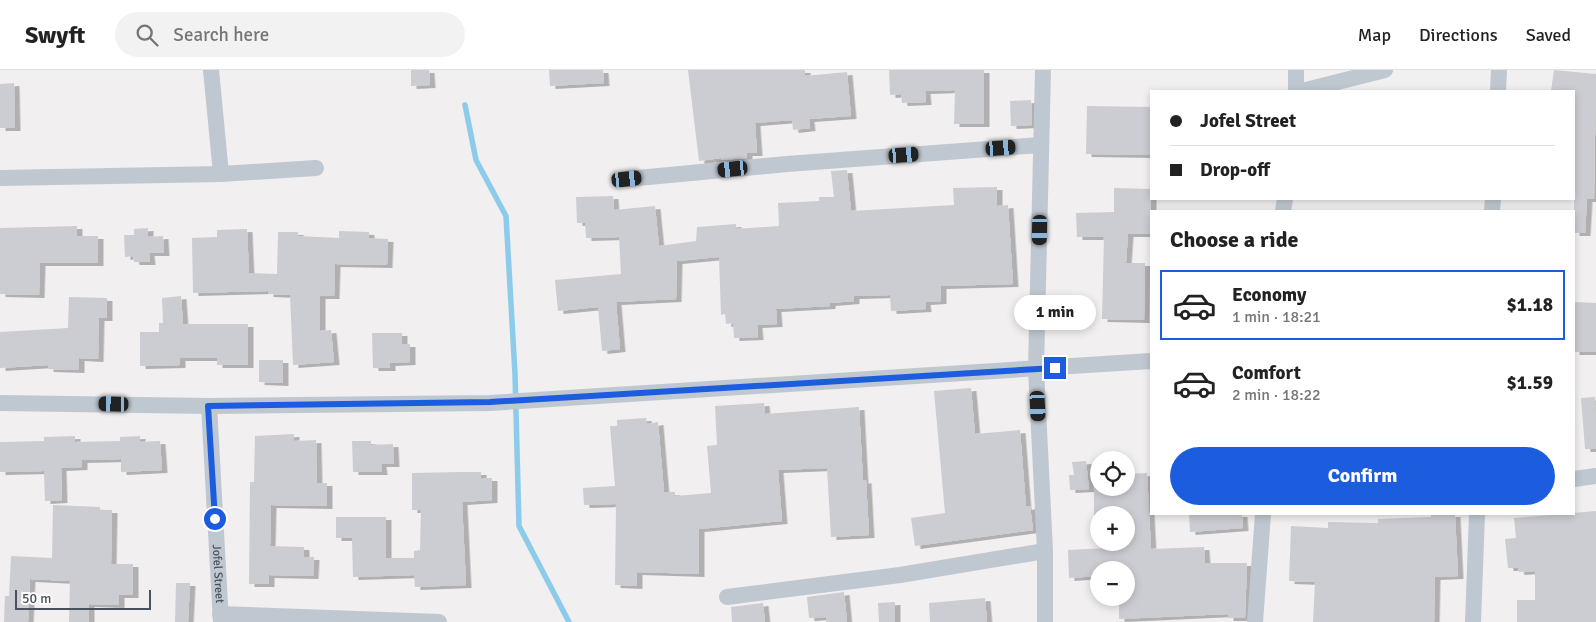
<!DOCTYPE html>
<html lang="en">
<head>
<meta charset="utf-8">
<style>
  body { margin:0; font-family:Signika,sans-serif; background:#f2f2f2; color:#222; height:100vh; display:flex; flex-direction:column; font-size:19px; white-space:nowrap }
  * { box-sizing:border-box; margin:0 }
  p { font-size:16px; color:#767676 }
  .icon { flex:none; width:28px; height:28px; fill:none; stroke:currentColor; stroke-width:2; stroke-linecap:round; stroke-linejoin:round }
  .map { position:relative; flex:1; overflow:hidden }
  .panel { position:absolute; left:1150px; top:140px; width:425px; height:305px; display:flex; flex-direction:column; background:#fff; border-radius:0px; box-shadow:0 2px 8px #0003 }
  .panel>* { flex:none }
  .banner { position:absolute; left:1150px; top:20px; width:425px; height:110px; border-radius:0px; box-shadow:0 2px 8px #0003; display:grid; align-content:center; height:110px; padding:0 20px; background:#fff }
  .controls { position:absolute; left:1090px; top:381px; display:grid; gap:10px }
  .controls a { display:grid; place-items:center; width:45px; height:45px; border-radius:50%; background:#fff; box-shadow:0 2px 8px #0003; font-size:25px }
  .scale { position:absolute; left:15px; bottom:12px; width:136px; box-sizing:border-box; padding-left:5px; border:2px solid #47505c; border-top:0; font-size:14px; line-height:18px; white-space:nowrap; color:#47505c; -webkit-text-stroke:4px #fff; paint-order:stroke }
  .end { position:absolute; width:22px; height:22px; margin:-11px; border:6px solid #1c5cde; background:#fff; box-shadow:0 0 0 2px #fff }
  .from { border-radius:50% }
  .bubble { position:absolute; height:35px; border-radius:18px; background:#fff; box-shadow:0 2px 8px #0003; font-size:16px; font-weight:800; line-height:35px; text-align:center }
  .car { position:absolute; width:15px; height:30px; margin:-15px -8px; border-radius:6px; box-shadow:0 0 4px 1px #0007; background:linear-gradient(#222 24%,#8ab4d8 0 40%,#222 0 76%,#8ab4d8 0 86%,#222 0) }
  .banner b { display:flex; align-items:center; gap:18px; height:48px; font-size:19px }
  .banner b+b { border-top:1px solid #e0e0e0 }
  .banner i { width:12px; height:12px; background:#222 }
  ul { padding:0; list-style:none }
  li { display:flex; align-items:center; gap:15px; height:70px; margin:0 10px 8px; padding:0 10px; border:2px solid transparent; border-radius:0px }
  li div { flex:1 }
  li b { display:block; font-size:19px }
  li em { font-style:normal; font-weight:800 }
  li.selected { border-color:#1c5cde }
  li>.icon { width:45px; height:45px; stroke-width:1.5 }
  h2 { padding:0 20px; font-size:22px; line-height:60px }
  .primary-button { display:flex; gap:10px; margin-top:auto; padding:10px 20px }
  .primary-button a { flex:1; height:58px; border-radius:30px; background:#1c5cde; color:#fff; font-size:20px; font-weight:800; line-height:58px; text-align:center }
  header { display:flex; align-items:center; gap:30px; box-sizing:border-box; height:70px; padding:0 25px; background:#fff; border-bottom:1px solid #e0e0e0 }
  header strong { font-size:24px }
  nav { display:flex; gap:28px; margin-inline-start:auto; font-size:18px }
  .search { width:350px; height:45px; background:#f2f2f2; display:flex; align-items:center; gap:12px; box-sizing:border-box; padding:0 18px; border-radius:28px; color:#767676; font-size:19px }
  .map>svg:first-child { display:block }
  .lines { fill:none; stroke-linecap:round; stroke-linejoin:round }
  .stream { stroke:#8cccea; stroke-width:5.5 }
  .building { fill:#cccdd3; filter:url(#shadow) }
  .minor { stroke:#bfc7d0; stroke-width:16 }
  .route { stroke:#1c5cde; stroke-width:6 }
  .labels { text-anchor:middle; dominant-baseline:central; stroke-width:4; stroke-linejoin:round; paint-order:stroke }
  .street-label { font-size:12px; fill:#47505c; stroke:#fff }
</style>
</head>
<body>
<header>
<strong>Swyft</strong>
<div class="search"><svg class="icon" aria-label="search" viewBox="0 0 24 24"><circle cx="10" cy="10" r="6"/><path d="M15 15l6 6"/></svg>Search here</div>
<nav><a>Map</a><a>Directions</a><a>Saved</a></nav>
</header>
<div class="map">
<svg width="1596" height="552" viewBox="0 0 1596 552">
  <defs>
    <filter id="shadow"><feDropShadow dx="5.5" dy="3" stdDeviation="0" flood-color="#0004"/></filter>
  </defs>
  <rect width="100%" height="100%" fill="#f1efef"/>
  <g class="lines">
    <path class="stream" d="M465 35 476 90 506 146 515 304 519 456 569 552"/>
  </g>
  <path class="building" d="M411 0H429L430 15 411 16Z
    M549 0H603L604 13 550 16Z
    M688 0H805V6L847 2 851 46 809 49 810 58 793 60 792 50 755 53 757 83H747V88L721 90V88L699 91Z
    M889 0H984V54H954L955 20 925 21 926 32 902 33 901 24 890 25Z
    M1554 0 1596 4 1594 129H1587L1585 163H1574V21H1551Z
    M14 13 15 58H0V14Z
    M1031 30 1032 55 1011 56 1010 31Z
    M1087 36 1151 37V85L1086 84Z
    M847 100 851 141 954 135 953 118 997 117V136L1008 135 1013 214 941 216V231L925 232 926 239 891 241 890 225 854 226V231L830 233V236L776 239 777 254 757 255 758 267 734 268 733 253 726 254 725 244 721 245 719 187 677 191 676 229 616 232 620 279 602 281 598 237 558 241 555 210 621 204 619 167 586 168 585 153H577L576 127 613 126 614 140 655 136 659 176 696 171 697 157 736 154V159L779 156 778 133 819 131V127H834L831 101Z
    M1114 118 1151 119V164H1128L1126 193H1145L1144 250 1102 249 1104 167H1077L1076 143 1114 142Z
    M77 156V166H98V193H40L39 225 0 224V158Z
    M148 158V167L163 166 164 183H149L150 192H134L133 186 125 187 124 165H134V159Z
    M247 159 249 203 277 204 278 162H298V166L339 168V161L369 162V168L388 169 387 195 335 194 334 226H320V261L331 260 334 292 293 295 290 225 268 224V221L193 223 192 168 217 167V160Z
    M181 226 183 254H248V295H217V288H180V295L140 296V262H159V253H163L162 228Z
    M69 227 107 228V248H99L98 289 79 288V300L48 299V295L0 298V262L68 258Z
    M1574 232 1596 233V282H1574Z
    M372 263H402V274H410V292L390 293V298H373Z
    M259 290H283V313L259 312Z
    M971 318 975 364 1020 360 1026 437 1030 436 1033 460 915 476 911 448 945 443 934 321Z
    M1595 327 1596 379H1585L1581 328Z
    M764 333 765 344 859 337 863 411 866 410 869 465 831 467 827 398 778 400 782 451 699 459V504L637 502V516L615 515 616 434 584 435 583 418 615 416 610 356H617V350L646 348 647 354 658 352 664 422H675V426L711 423 707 376 717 375 715 336Z
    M294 364V371L316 370 317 413H327V436L271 435 270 476 304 477V487H314L313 506 269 505V514H249L250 412H254L255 366Z
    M75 366V372L120 371V367L140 366V372L160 371 162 400 121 402V389L82 390V397L61 398 62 430 45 431 44 401 0 402V372L44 371V367Z
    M352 371H371V375L393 374 394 394H381L382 402H353Z
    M1086 391 1089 419 1070 420 1069 405H1074L1072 392Z
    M461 402H481V408H492V430L462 432 466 515 415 517 414 505 353 507 352 468H336V447H386V488H414V481L420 480 421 440H412V403Z
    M1147 403 1151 479 1204 477 1205 493H1247L1245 548H1228V544L1119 549V528H1126V500H1099V506L1069 508 1068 480 1126 477V445H1094V418H1126V404Z
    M53 435 100 437V440H112L111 494H133V525H119V535L89 534V552H69L70 511 30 509 28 552H4L5 526H9L11 486 52 488Z
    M1596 441V552H1517V530H1535V501L1519 502 1518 498H1508L1505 469 1516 468 1514 448Z
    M1189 444H1242L1243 458 1190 462Z
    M1431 444H1455L1458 506 1435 507 1434 552H1313L1315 512 1289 511 1291 456 1328 458V452L1378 453V449L1431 447Z
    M176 513H190L188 552H175Z
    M844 522 847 552H826V547L809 548 807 527Z
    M985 528 987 552H930L929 533Z
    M895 532V552H879L878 533Z
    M763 533 765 552H732L731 537Z"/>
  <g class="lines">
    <g class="minor">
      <path d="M211 0 221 104"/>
      <path d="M1043 0 1036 299 1045 481V552"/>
      <path d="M1296 21V0"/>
      <path d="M1302 21 1385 0"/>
      <path d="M1498 21 1499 0"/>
      <path d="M0 108 221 104 316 98"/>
      <path d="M627 109 787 94 1040 75"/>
      <path d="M1283 141 1285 129"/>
      <path d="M1492 141 1493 129"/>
      <path d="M0 333 209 336 490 333 1151 291"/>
      <path id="s1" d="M209 336 221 552"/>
      <path d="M1574 409 1596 406"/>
      <path d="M727 527 900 505 1045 481"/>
      <path d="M220 544 439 552"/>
      <path d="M1255 552 1263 444"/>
      <path d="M1473 552 1477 444"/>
    </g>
  </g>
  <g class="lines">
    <path class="route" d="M215 449 208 336 490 332 1055 298"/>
  </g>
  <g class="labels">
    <g class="street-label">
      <text stroke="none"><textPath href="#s1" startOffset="168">Jofel Street</textPath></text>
    </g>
  </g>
</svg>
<div class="controls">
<a><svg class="icon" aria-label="locate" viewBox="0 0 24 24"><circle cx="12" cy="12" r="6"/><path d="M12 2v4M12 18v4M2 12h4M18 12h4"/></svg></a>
<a>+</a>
<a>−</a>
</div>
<div class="scale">50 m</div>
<i class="end from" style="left:215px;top:449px"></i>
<i class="end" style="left:1055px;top:298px"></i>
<div class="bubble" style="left:1014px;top:225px;width:82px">1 min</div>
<i class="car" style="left:1001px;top:78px;rotate:86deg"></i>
<i class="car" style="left:904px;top:85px;rotate:86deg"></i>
<i class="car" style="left:733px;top:99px;rotate:264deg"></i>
<i class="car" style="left:627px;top:109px;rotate:84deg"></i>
<i class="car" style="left:1040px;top:160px;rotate:181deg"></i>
<i class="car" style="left:114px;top:334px;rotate:271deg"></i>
<i class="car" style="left:1038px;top:336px;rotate:177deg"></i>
<div class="banner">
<b><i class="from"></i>Jofel Street</b>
<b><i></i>Drop-off</b>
</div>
<section class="panel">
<h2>Choose a ride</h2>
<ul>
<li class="selected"><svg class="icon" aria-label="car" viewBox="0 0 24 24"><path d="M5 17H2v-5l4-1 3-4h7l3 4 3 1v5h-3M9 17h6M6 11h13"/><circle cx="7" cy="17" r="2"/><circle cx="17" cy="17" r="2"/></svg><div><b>Economy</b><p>1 min · 18:21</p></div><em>$1.18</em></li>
<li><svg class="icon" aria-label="car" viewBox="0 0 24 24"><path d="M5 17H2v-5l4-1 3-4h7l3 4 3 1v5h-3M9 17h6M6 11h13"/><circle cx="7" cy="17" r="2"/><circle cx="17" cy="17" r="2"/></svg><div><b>Comfort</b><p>2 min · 18:22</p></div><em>$1.59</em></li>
</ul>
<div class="primary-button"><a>Confirm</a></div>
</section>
</div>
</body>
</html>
